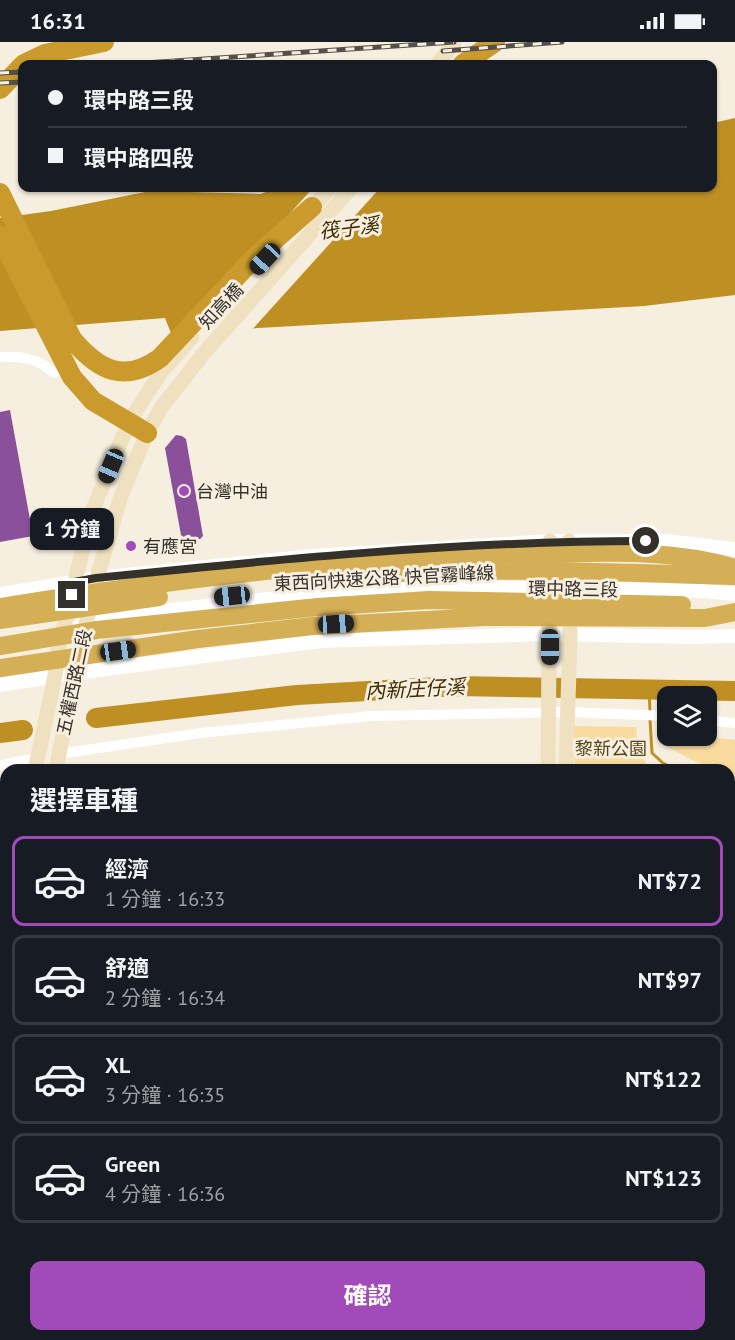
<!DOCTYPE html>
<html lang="zh-TW">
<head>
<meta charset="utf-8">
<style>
  body { margin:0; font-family:"PT Sans","Noto Sans TC",sans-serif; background:#242831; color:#f1f3f6; height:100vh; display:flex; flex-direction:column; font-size:22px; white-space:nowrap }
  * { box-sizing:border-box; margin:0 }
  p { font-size:20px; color:#9ea1a6 }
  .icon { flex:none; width:33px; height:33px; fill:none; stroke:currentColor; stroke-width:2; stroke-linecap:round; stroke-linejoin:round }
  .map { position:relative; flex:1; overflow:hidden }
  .sheet { position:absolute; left:0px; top:722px; width:735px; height:578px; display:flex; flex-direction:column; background:#171b24; border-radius:18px 18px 0 0; box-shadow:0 2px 4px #0004 }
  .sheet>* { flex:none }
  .hud { position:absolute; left:18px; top:18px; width:699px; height:132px; border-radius:12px; box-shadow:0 2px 4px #0004; display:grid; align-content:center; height:132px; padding:0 30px; background:#171b24 }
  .tools { position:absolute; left:657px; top:644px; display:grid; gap:12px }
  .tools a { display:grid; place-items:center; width:60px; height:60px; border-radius:12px; background:#171b24; box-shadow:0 2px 4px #0004; font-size:30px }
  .end { position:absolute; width:27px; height:27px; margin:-14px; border:8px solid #34302a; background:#fff; box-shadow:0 0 0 3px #fff }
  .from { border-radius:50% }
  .bubble { position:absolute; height:42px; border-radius:12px; background:#171b24; box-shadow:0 2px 4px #0004; font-size:20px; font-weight:700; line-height:42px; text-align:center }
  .car { position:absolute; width:18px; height:36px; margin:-18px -9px; border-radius:8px; box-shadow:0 0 4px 2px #0007; background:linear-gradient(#222 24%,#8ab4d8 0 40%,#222 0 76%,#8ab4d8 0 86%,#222 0) }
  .hud b { display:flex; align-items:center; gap:21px; height:57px; font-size:22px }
  .hud b+b { border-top:2px solid #363941 }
  .hud i { width:15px; height:15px; background:#f1f3f6 }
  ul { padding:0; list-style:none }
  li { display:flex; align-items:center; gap:18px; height:90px; margin:0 12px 9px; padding:0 18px; border:3px solid #363941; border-radius:12px }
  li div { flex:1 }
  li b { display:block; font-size:22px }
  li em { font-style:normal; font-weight:700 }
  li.current { border-color:#a14bb9 }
  li>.icon { width:54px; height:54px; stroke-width:1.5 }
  h2 { padding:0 30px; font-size:27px; line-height:72px }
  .primary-button { display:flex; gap:12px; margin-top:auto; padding:12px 30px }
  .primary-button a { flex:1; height:69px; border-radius:12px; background:#a14bb9; color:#fff; font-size:24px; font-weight:700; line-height:69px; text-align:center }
  .status { display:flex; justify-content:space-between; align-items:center; height:42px; padding:0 30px; background:#171b24; direction:ltr }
  .status svg { height:16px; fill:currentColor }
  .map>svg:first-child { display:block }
  .green { fill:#f9da9f }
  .water { fill:#be9024 }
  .pier { fill:#f6eede }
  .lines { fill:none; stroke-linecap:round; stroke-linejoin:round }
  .stream { stroke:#be9024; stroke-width:3 }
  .river { stroke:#be9024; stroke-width:20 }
  .building { fill:#8a509a }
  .minor { stroke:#fff; stroke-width:10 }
  .tertiary { stroke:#fff; stroke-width:14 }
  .secondary { stroke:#efe1c0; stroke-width:15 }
  .trunk { stroke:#d4af56; stroke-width:18 }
  .motorway { stroke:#ca9b2c; stroke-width:20 }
  .rail-casing { stroke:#544f48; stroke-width:5 }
  .rail { stroke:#f6eede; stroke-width:3; stroke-dasharray:9; stroke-linecap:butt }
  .route { stroke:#34302a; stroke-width:8 }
  .poi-dot { fill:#a14bb9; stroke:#f6eede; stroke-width:2 }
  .labels { text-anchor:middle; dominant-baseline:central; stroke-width:6; stroke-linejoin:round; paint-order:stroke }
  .street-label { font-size:18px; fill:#34302a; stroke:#f6eede }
  .poi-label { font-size:18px; fill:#34302a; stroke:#f6eede; text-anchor:start }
  .park-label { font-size:18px; fill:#57441b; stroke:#f6eede }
  .water-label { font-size:20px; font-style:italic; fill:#3e2b00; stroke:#f6eede }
</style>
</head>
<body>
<div class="status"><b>16:31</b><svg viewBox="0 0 49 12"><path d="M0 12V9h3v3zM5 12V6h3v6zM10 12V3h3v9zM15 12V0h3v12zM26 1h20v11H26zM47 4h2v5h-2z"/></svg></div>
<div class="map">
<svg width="735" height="1298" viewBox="0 0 735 1298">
  <rect width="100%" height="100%" fill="#f6eede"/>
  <path class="green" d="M573 684 636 685 638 708 649 727H575Z
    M664 691H667L668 693H695L735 698V733L729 731V728C707 728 683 713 664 703Z
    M729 939H735V1013L729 1011Z"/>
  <path class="water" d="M735 76V253L644 264 171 291 165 276 0 289V176L51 169 150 149 261 152 275 146H712L713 81Z"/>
  <path class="pier" d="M313 146H380L250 290 178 294Z"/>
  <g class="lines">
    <path class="stream" d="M649 646 650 670
      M650 677 652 711 663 721 676 728
      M729 750 735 752"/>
    <path class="river" d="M96 676 297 653 457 644 735 649
      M0 691 23 688"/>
  </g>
  <path class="building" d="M10 368 33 494 0 500V370Z
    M176 393 182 394 186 397 203 494 200 497H186L181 493 165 406Z"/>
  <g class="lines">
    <path class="minor" d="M0 315C22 314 37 316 54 331
      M706 678 735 681
      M59 712 201 691 371 674 568 670 668 674
      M0 723 38 716
      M89 1298 90 1293
      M218 1298V1293
      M383 1298V1293
      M666 1298 668 1293"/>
    <path class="tertiary" d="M0 552 97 536 314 514 550 499H666L735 507
      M80 584 86 579C200 564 315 549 430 546 521 544 612 548 703 549L735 552
      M0 643 76 631 320 599 550 592 691 595 735 594
      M729 1026 735 1027
      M729 1040 735 1041
      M0 1049 6 1048
      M0 1064 6 1063"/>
    <path class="secondary" d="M438 22 454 0
      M306 172 330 146
      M35 728 55 634 60 600 93 467 129 380 161 330 192 295
      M56 728 78 615 97 536 121 454 147 391 161 366 204 311 351 146
      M548 728 550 499
      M566 728 570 592 569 499
      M0 897 6 869
      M0 988 6 962
      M536 1298V1293
      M553 1298V1293"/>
    <path class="trunk" d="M305 538C448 523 592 530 735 534
      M0 565C176 537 354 515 532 512 599 511 670 506 735 526
      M0 578 159 555
      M0 604 97 588 318 565 429 558 682 563
      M0 626 198 597 313 584 484 575 705 576 735 570"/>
    <path class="motorway" d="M24 22 45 12 104 0
      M463 22 495 0
      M0 47 22 24
      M0 151 72 297C98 328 124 342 160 316L255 215 312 165
      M0 194 72 335 93 359 147 391"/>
    <defs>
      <path id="rail" d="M443 9 562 0
        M130 22 454 0
        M0 31 22 30
        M0 41 22 40"/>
    </defs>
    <use href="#rail" class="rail-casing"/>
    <use href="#rail" class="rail"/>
  </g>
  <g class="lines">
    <path class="route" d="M72 553 74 540 96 536C279 517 462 499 646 499"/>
  </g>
  <g class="poi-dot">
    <circle cx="184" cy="449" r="6"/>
    <circle cx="131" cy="504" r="6"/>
  </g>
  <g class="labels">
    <g class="street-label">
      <text transform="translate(221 264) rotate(-47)">知高橋</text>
      <text transform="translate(384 536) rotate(-3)">東西向快速公路 快官霧峰線</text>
      <text transform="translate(573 547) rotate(1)">環中路三段</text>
      <text transform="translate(74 640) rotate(-78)">五權西路二段</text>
    </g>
    <g class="poi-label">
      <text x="196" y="449">台灣中油</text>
      <text x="143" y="504">有應宮</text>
    </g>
    <g class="park-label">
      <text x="611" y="706">黎新公園</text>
    </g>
    <g class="water-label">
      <text transform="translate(349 186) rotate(-7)">筏子溪</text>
      <text transform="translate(415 647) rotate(-3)">內新庄仔溪</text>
    </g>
  </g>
</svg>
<div class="tools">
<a><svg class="icon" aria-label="layers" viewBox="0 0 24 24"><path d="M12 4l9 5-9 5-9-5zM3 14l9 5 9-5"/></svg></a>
</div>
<i class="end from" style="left:646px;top:499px"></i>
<i class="end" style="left:72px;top:553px"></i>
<div class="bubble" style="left:30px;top:466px;width:84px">1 分鐘</div>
<i class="car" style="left:265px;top:217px;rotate:223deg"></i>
<i class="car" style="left:111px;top:424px;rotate:203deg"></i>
<i class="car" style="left:232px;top:554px;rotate:264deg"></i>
<i class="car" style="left:336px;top:582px;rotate:87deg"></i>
<i class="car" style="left:550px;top:605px;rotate:180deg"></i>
<i class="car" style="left:118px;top:609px;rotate:82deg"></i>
<div class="hud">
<b><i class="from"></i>環中路三段</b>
<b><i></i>環中路四段</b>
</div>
<section class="sheet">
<h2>選擇車種</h2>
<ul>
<li class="current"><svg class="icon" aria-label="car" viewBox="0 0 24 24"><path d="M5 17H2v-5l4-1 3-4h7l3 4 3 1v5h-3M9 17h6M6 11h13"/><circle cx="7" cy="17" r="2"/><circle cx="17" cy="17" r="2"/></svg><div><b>經濟</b><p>1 分鐘 · 16:33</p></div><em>NT$72</em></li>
<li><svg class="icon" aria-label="car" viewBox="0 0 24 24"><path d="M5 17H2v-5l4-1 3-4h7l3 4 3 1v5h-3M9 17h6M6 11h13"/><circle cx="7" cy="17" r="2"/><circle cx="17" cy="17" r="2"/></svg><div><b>舒適</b><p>2 分鐘 · 16:34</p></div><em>NT$97</em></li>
<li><svg class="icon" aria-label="car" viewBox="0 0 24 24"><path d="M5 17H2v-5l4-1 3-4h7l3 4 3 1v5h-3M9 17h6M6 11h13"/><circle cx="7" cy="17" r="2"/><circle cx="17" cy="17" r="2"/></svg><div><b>XL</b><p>3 分鐘 · 16:35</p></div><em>NT$122</em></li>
<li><svg class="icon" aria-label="car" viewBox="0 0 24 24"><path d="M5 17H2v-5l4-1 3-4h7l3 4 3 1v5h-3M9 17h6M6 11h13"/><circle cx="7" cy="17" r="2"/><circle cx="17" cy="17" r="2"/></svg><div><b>Green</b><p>4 分鐘 · 16:36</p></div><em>NT$123</em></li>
</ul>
<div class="primary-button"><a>確認</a></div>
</section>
</div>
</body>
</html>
